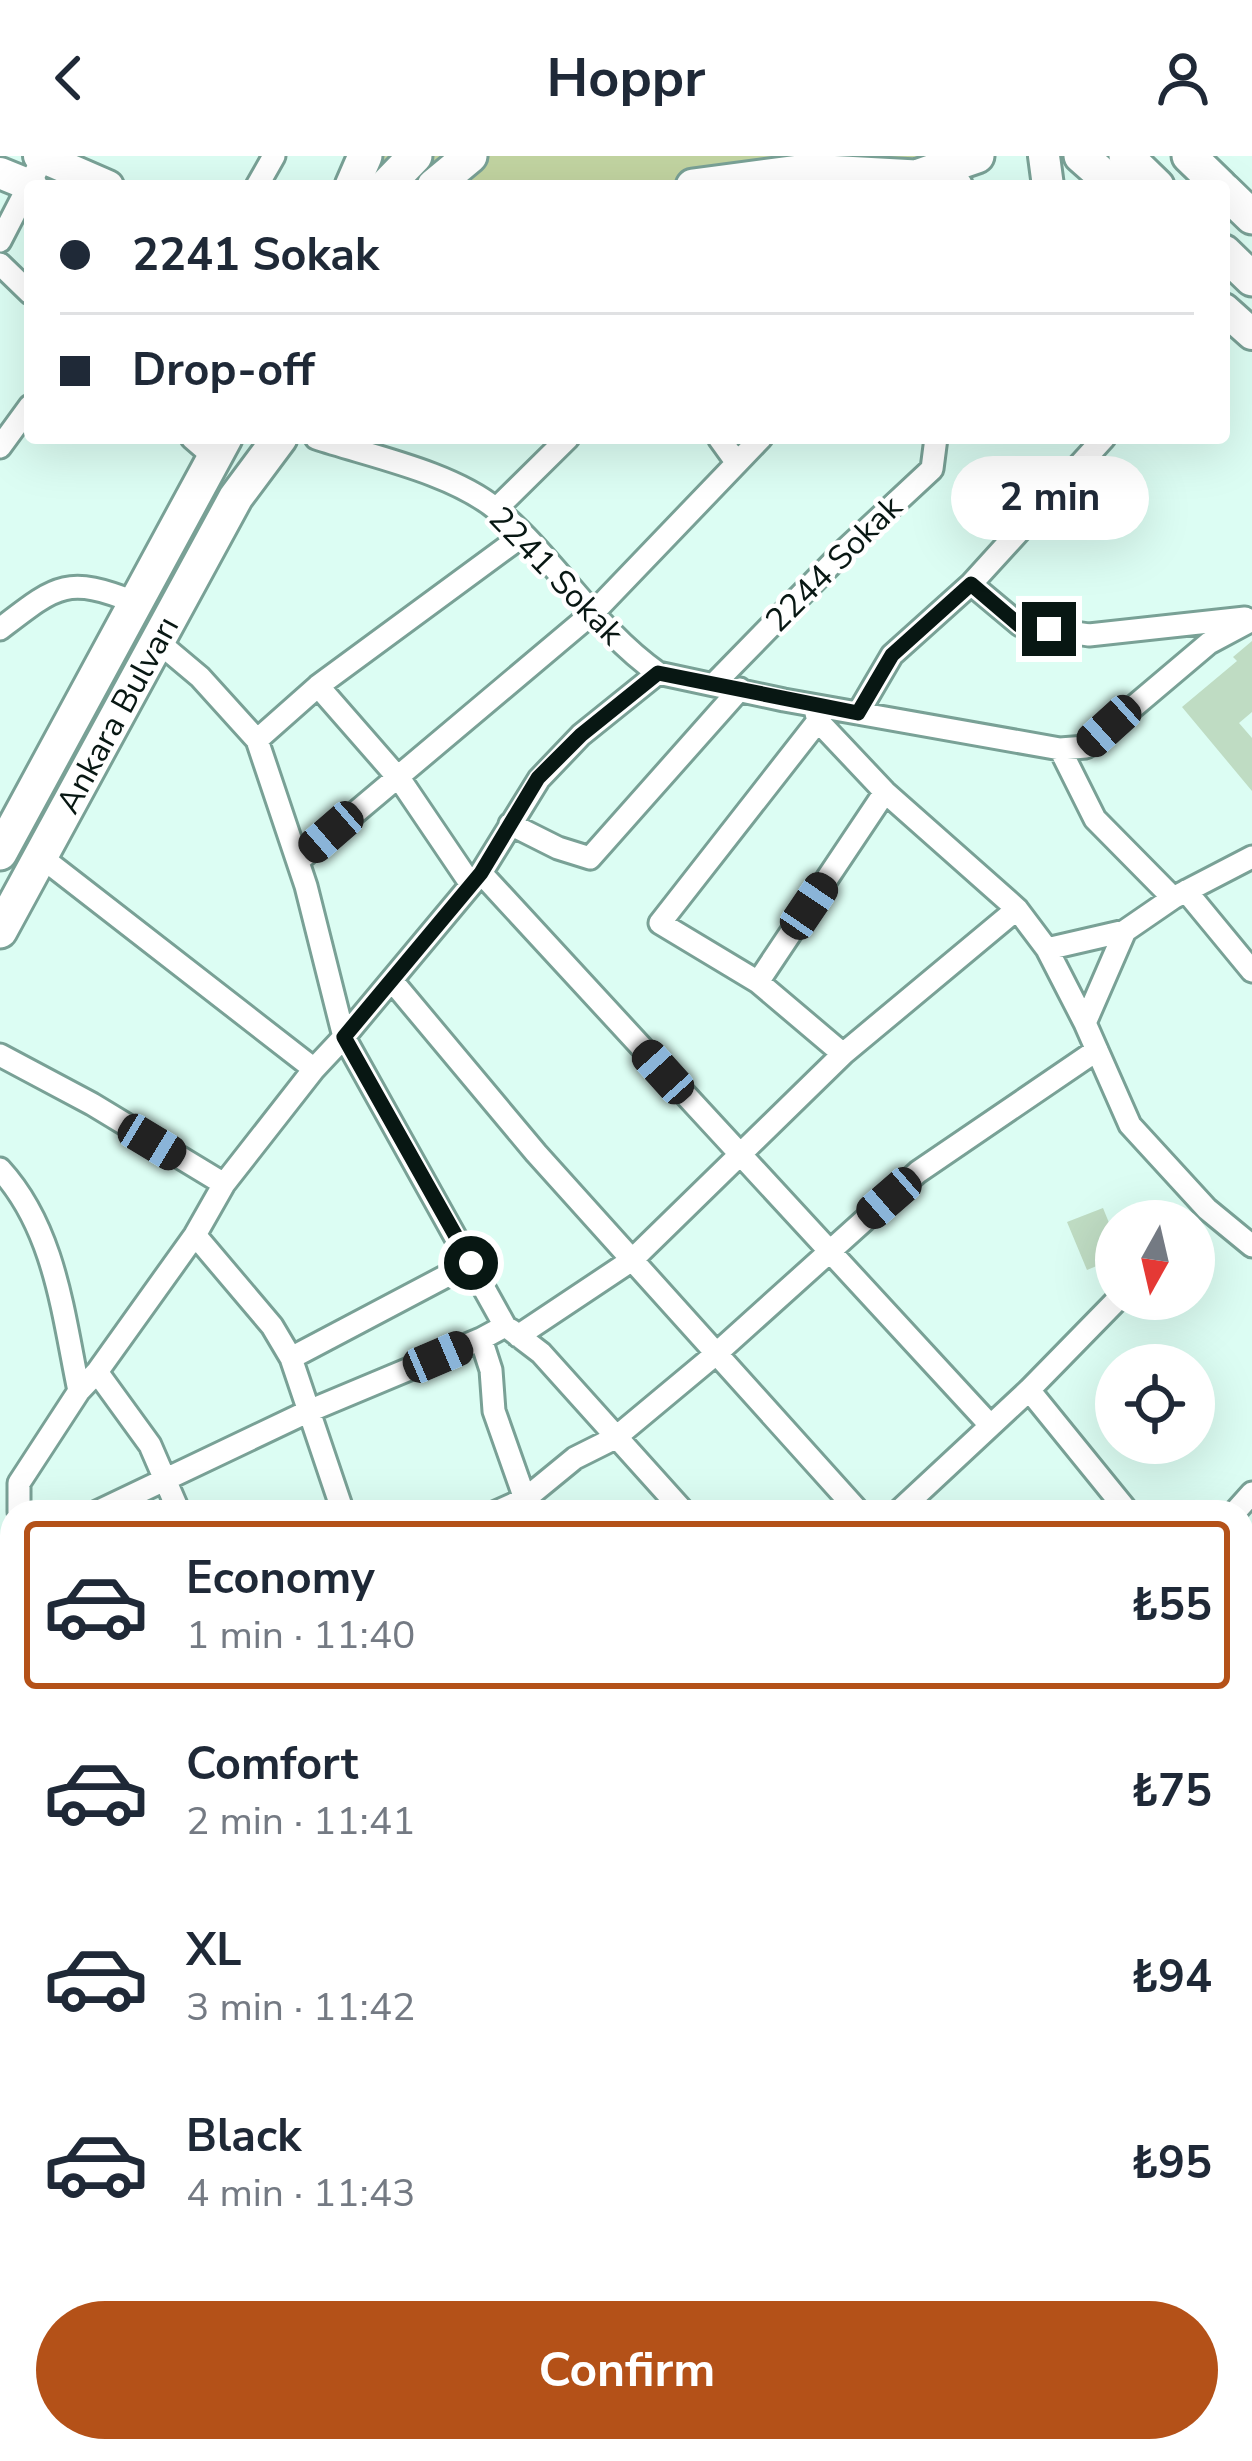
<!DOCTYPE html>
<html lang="en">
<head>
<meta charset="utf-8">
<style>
  body { margin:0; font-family:"Nunito Sans",sans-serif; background:#f2f2f3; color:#1f2937; height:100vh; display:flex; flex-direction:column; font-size:45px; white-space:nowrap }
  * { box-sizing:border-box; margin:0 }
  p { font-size:39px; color:#747a83 }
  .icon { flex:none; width:66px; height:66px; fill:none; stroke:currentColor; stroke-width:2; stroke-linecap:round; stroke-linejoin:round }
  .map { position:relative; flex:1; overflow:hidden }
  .sheet { position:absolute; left:0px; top:1344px; width:1254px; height:963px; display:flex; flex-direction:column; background:#fff; border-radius:36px 36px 0 0; box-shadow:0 12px 48px #0002 }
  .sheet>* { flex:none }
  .top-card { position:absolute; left:24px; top:24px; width:1206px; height:264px; border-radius:12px; box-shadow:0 12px 48px #0002; display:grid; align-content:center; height:264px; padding:0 36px; background:#fff }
  .needle { width:78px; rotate:188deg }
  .tools { position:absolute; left:1095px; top:1044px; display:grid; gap:24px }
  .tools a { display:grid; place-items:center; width:120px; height:120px; border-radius:50%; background:#fff; box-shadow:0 12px 48px #0002; font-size:60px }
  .end { position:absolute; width:54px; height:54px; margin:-27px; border:15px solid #081713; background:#fff; box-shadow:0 0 0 6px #fff }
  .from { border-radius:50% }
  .bubble { position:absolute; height:84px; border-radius:42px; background:#fff; box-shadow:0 12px 48px #0002; font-size:39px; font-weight:700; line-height:84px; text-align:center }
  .car { position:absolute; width:36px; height:72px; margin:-36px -18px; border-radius:15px; box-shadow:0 0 9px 3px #0007; background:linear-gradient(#222 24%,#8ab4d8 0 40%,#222 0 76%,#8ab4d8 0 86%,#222 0) }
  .top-card b { display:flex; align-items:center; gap:42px; height:114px; font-size:45px }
  .top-card b+b { border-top:3px solid #e0e1e3 }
  .top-card i { width:30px; height:30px; background:#1f2937 }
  ul { padding:21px 0 0; list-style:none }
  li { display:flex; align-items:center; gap:36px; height:168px; margin:0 24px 18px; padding:0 12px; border:6px solid transparent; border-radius:12px }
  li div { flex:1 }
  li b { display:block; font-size:45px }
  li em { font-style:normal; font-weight:700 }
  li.selected { border-color:#b45118 }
  li>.icon { width:108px; height:108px; stroke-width:1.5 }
  .primary-button { display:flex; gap:24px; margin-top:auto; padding:24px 36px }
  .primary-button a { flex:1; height:138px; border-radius:72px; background:#b45118; color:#fff; font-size:48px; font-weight:700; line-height:138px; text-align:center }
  header { display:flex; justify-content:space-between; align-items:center; height:156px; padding:0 36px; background:#fff; font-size:54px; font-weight:700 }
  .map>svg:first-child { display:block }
  .green { fill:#c2d4a1 }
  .building { fill:#bfdcc3 }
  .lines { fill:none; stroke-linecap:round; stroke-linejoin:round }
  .minor-casing { stroke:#79a196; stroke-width:27 }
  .tertiary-casing { stroke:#79a196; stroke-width:33 }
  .secondary-casing { stroke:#79a196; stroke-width:36 }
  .primary-casing { stroke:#79a196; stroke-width:39 }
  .minor { stroke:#fff; stroke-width:21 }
  .tertiary { stroke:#fff; stroke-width:27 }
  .secondary { stroke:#fff; stroke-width:30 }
  .primary { stroke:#fff; stroke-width:33 }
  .route { stroke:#081713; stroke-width:15 }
  .labels { text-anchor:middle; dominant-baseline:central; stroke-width:9; stroke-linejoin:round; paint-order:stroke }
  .street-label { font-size:33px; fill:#081713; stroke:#fff }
</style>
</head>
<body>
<header><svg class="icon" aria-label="back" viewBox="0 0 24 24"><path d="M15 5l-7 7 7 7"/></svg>Hoppr<svg class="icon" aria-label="person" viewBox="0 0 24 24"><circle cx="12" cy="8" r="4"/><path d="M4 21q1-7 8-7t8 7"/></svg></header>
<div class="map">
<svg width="1252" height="2305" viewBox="0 0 1252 2305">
  <rect width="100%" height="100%" fill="#dcfdf3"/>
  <path class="green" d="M365 0H977L693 30H352Z"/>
  <path class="building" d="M1252 485V556L1239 567 1252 582V635L1182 551 1237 505 1233 501Z
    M1103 1052 1116 1084V1102L1087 1114 1067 1066Z"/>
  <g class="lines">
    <defs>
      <path id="minor" d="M257 30 274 0
        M0 85 44 0
        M0 108 30 137
        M192 282 214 301
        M316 282C370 300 451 316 496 353 555 402 595 473 658 517
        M719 282 737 307
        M0 291 30 250
        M496 353 568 282
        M971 428 1020 469 1089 479 1245 462
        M0 473C56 430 66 419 134 446
        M714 528 845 394 932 313 936 282
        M318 530 401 625 470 727
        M815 553 818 565 885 636 1017 753 1047 793 1085 867
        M858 557 892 499 971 428 1104 282
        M257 584 318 530 522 380
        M1060 593 1095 663 1173 742
        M510 668 558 692 590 702 740 533
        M40 700 314 913
        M1252 701 1173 742 1125 775 1085 867 1130 969 1207 1053 1252 1090
        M298 705 595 455 761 282
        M481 717 990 1269
        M1186 735 1252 815
        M1047 793 1125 775
        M393 826 536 997 859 1356
        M758 826 885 636
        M1097 894 918 1016 717 1197 615 1282 575 1302 525 1343 494 1255 491 1214 481 1183 505 1170 344 881 481 717 539 623 581 579 658 517 784 544 1060 593 1086 591 1209 487 1252 464
        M843 898 1017 753
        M0 899 92 948 224 1028
        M0 1013C55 1073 63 1158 79 1235
        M195 1079 272 1170 291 1202 343 1356
        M511 1174 541 1197 684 1356
        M518 1180 632 1104 843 898 758 826 660 767 818 565
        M291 1202 471 1107
        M97 1216 150 1289 179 1356
        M1029 1234 1128 1356
        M19 1356V1327L79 1235 97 1216 195 1079 224 1028 314 913 344 881 306 730 257 584 200 521 156 484
        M97 1356 309 1255 481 1183
        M496 1356 525 1343 538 1356
        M898 1356 1029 1234 1118 1143
        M1235 1356 1252 1337
        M1242 1474 1252 1483
        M0 1591 12 1584
        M1242 1748 1252 1747
        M0 1903 12 1896
        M0 2128 12 2144
        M0 2275 12 2265
        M181 2295 183 2305
        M459 2295 473 2305
        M717 2295 737 2305
        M859 2295 864 2305
        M1142 2295V2305
        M312 2305 319 2295
        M1010 2305 1021 2295"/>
      <path id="tertiary" d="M1242 2128 1252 2127
        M755 2305 763 2295"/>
      <path id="secondary" d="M39 0 108 30
        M1044 0 1048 30
        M0 17 32 30
        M916 21 957 30
        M1224 153 1252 178"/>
      <g id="primary">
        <path d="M1081 0 1115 30"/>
        <path d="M1126 0 1157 30"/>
        <path d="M1189 0 1220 30"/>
        <path d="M352 30 365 0"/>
        <path d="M386 30 415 0"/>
        <path d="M434 30 470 0"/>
        <path d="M693 30 807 15 916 21 977 0"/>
        <path d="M1224 34 1252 61"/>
        <path d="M1224 96 1252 123"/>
        <path d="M0 697 225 282"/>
        <path id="s1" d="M0 775 236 341 280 282"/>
      </g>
    </defs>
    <use href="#minor" class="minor-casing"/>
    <use href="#tertiary" class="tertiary-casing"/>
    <use href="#secondary" class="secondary-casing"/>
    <use href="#primary" class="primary-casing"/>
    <use href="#minor" class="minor"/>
    <use href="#tertiary" class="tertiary"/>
    <use href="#secondary" class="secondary"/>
    <use href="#primary" class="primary"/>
  </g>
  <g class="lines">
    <path class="route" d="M471 1107 344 881 481 717 538 622 581 579 658 517 858 557 892 499 971 428 1019 469 1049 473"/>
  </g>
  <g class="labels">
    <g class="street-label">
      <text transform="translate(834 408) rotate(-45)">2244 Sokak</text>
      <text transform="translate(556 420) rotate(46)">2241 Sokak</text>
      <text stroke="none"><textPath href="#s1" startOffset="246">Ankara Bulvarı</textPath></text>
    </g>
  </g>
</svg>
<div class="tools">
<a><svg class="needle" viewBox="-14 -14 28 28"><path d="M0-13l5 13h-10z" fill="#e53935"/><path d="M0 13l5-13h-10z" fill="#747a83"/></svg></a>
<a><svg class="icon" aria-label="locate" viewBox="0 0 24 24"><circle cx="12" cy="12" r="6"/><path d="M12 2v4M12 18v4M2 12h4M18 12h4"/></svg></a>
</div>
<i class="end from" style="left:471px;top:1107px"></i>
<i class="end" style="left:1049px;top:473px"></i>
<div class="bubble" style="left:951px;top:300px;width:198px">2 min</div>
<i class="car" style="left:1109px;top:570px;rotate:228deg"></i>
<i class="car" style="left:331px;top:676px;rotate:229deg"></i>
<i class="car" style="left:809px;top:750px;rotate:34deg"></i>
<i class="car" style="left:663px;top:916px;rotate:318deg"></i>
<i class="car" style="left:152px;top:986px;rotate:121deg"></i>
<i class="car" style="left:889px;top:1042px;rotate:229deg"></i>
<i class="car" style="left:438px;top:1201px;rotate:67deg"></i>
<div class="top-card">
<b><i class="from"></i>2241 Sokak</b>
<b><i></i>Drop-off</b>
</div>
<section class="sheet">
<ul>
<li class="selected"><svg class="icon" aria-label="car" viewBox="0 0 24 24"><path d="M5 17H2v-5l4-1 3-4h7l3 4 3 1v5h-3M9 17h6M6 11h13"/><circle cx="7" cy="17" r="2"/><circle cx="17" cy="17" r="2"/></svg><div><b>Economy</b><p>1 min · 11:40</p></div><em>₺55</em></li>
<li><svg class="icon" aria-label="car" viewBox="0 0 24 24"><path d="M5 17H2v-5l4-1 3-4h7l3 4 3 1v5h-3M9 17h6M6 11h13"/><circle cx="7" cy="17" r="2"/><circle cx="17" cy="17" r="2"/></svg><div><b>Comfort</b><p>2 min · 11:41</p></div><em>₺75</em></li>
<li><svg class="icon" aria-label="car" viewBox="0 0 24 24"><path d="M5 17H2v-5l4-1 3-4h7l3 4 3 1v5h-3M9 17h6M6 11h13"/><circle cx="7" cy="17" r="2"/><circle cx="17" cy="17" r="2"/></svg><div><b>XL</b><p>3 min · 11:42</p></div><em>₺94</em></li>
<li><svg class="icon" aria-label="car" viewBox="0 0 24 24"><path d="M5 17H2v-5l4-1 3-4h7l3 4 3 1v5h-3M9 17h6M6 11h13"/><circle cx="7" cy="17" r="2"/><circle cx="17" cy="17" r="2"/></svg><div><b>Black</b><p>4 min · 11:43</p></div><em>₺95</em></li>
</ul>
<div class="primary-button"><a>Confirm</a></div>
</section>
</div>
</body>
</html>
